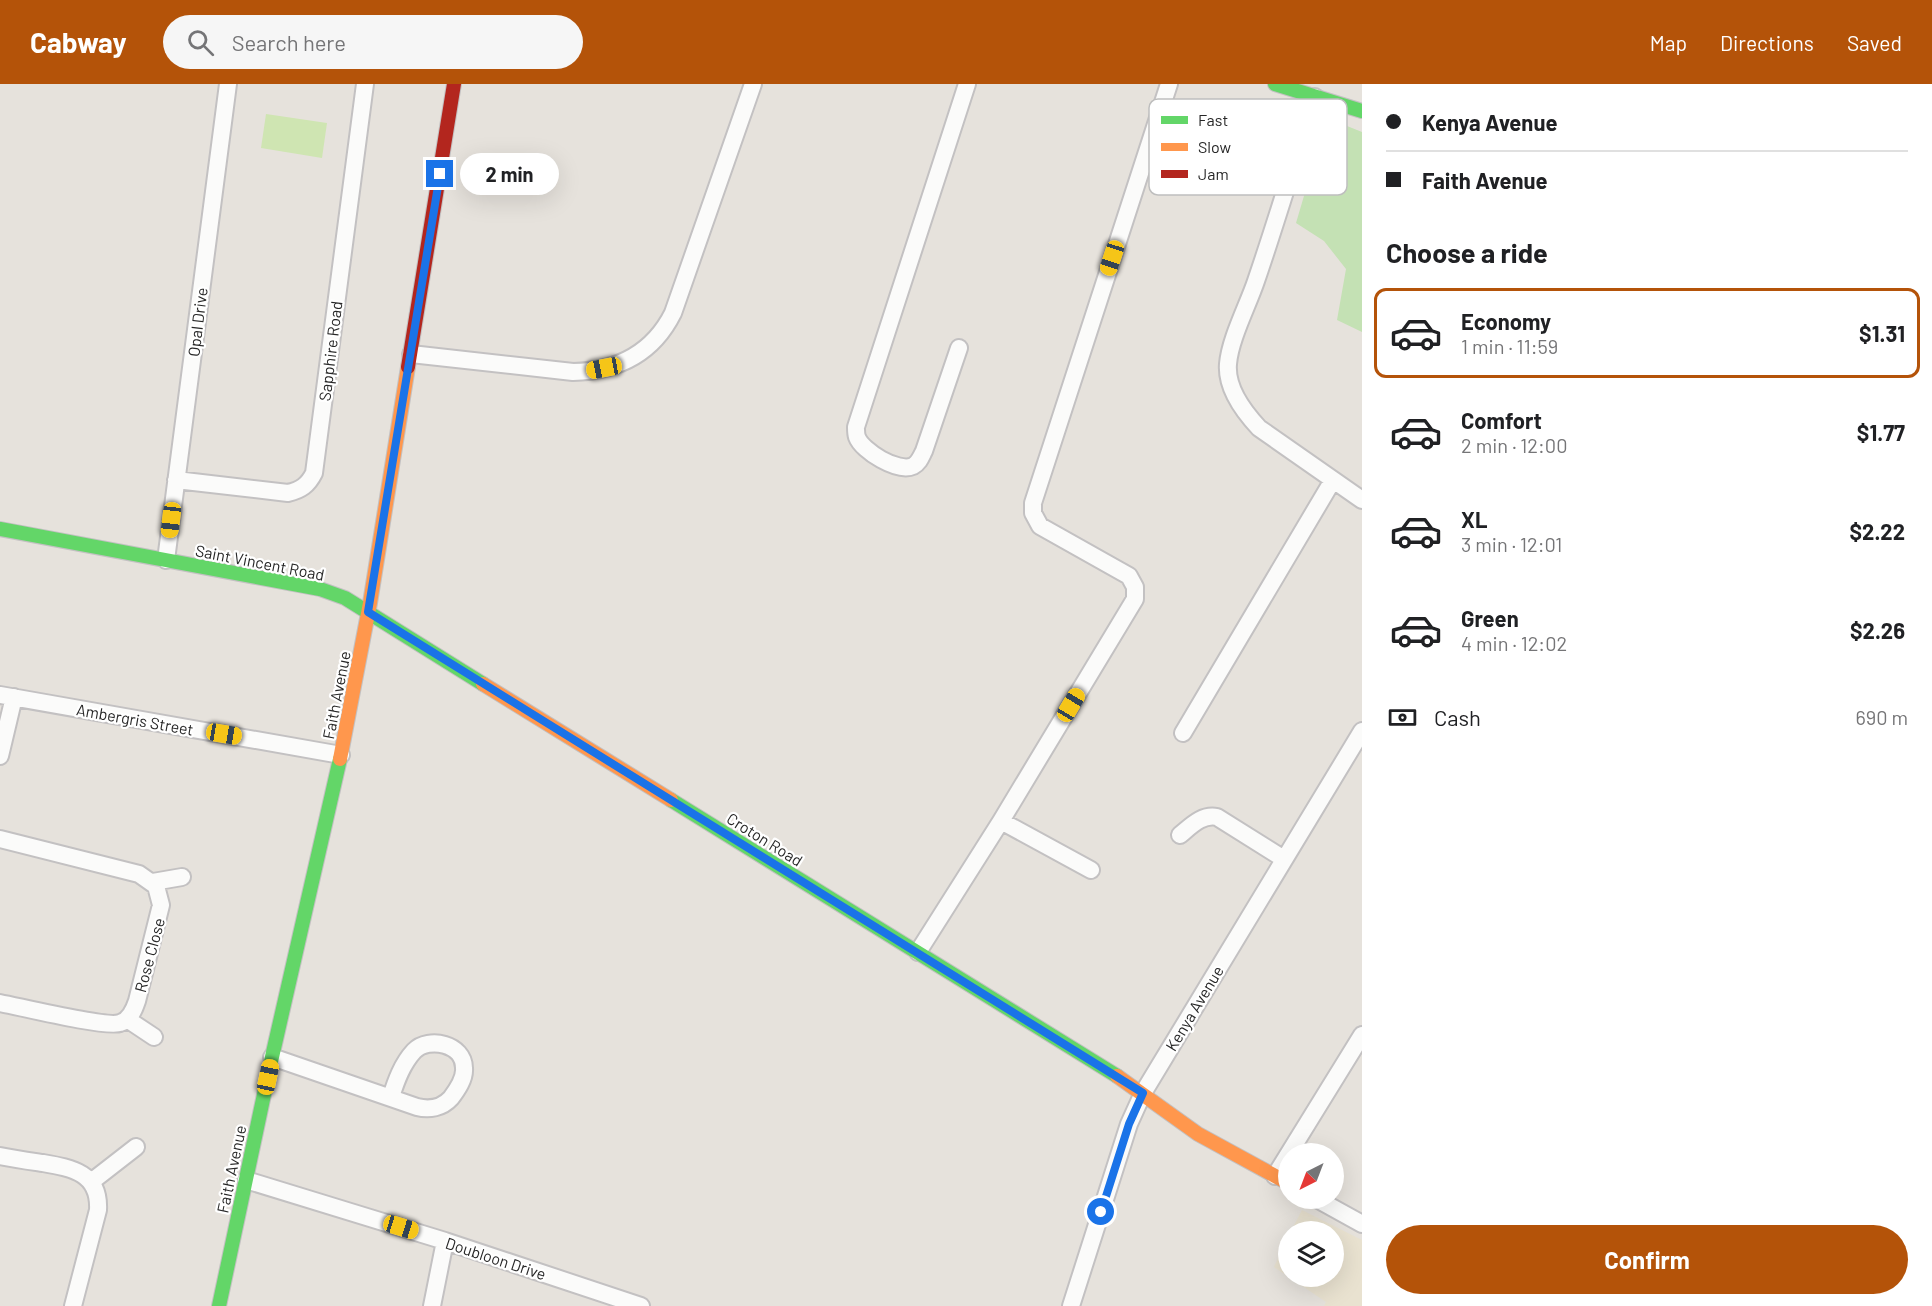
<!DOCTYPE html>
<html lang="en">
<head>
<meta charset="utf-8">
<style>
  body { margin:0; font-family:Barlow,sans-serif; background:#f6f6f6; color:#202124; height:100vh; display:flex; flex-direction:column; font-size:22px; white-space:nowrap }
  * { box-sizing:border-box; margin:0 }
  p { font-size:20px; color:#757577 }
  .icon { flex:none; width:33px; height:33px; fill:none; stroke:currentColor; stroke-width:2; stroke-linecap:round; stroke-linejoin:round }
  .map { position:relative; flex:1; overflow:hidden }
  .panel { display:flex; flex-direction:column; background:#fff; width:570px }
  .panel>* { flex:none }
  .banner { display:grid; align-content:center; height:132px; padding:0 24px; background:#fff }
  .needle { width:39px; rotate:222deg }
  .buttons { position:absolute; left:1278px; top:1059px; display:grid; gap:12px }
  .buttons a { display:grid; place-items:center; width:66px; height:66px; border-radius:50%; background:#fff; box-shadow:0 6px 24px #0002; font-size:30px }
  .end { position:absolute; width:27px; height:27px; margin:-14px; border:8px solid #1a73e8; background:#fff; box-shadow:0 0 0 3px #fff }
  .from { border-radius:50% }
  .bubble { position:absolute; height:42px; border-radius:21px; background:#fff; box-shadow:0 6px 24px #0002; font-size:20px; font-weight:700; line-height:42px; text-align:center }
  .car { position:absolute; width:18px; height:36px; margin:-18px -9px; border-radius:8px; box-shadow:0 0 4px 2px #0007; background:linear-gradient(#f5c518 24%,#345 0 40%,#f5c518 0 76%,#345 0 86%,#f5c518 0) }
  .banner b { display:flex; align-items:center; gap:21px; height:57px; font-size:22px }
  .banner b+b { border-top:2px solid #e0e0e0 }
  .banner i { width:15px; height:15px; background:#202124 }
  ul { padding:0; list-style:none }
  li { display:flex; align-items:center; gap:18px; height:90px; margin:0 12px 9px; padding:0 12px; border:3px solid transparent; border-radius:12px }
  li div { flex:1 }
  li b { display:block; font-size:22px }
  li em { font-style:normal; font-weight:700 }
  li.selected { border-color:#b45309 }
  li>.icon { width:54px; height:54px; stroke-width:1.5 }
  h2 { padding:0 24px; font-size:27px; line-height:72px }
  .pay { display:flex; align-items:center; gap:15px; height:66px; padding:0 24px; font-size:22px }
  .pay p { margin-inline-start:auto }
  .primary-button { display:flex; gap:12px; margin-top:auto; padding:12px 24px }
  .primary-button a { flex:1; height:69px; border-radius:36px; background:#b45309; color:#fff; font-size:24px; font-weight:700; line-height:69px; text-align:center }
  header { display:flex; align-items:center; gap:36px; box-sizing:border-box; height:84px; padding:0 30px; background:#b45309; color:#fff }
  header strong { font-size:28px }
  nav { display:flex; gap:33px; margin-inline-start:auto; font-size:21px }
  .search { width:420px; height:54px; background:#f6f6f6; display:flex; align-items:center; gap:15px; box-sizing:border-box; padding:0 21px; border-radius:33px; color:#757577; font-size:22px }
  main { display:flex; flex:1; min-height:0 }
  .map>svg:first-child { display:block }
  .education { fill:#e9e2d0 }
  .green { fill:#c4e1b4 }
  .pitch { fill:#cfe5b2 }
  .lines { fill:none; stroke-linecap:round; stroke-linejoin:round }
  .street-casing { stroke:#c3c1c2; stroke-width:20 }
  .fast-casing { stroke:#c3c1c2; stroke-width:16 }
  .slow-casing { stroke:#c3c1c2; stroke-width:16 }
  .jam-casing { stroke:#c3c1c2; stroke-width:16 }
  .street { stroke:#fbfbfa; stroke-width:16 }
  .fast { stroke:#63d668; stroke-width:14 }
  .slow { stroke:#ff974d; stroke-width:14 }
  .jam { stroke:#b3261e; stroke-width:14 }
  .route { stroke:#1a73e8; stroke-width:8 }
  .labels { text-anchor:middle; dominant-baseline:central; stroke-width:4.5; stroke-linejoin:round; paint-order:stroke }
  .street-label { font-size:16px; fill:#272727; stroke:#fff }
  .key { fill:#fff; stroke:#bebebe; stroke-width:1.5 }
  .key-label { font-size:16px; fill:#272727 }
</style>
</head>
<body>
<header>
<strong>Cabway</strong>
<div class="search"><svg class="icon" aria-label="search" viewBox="0 0 24 24"><circle cx="10" cy="10" r="6"/><path d="M15 15l6 6"/></svg>Search here</div>
<nav><a>Map</a><a>Directions</a><a>Saved</a></nav>
</header>
<main>
<div class="map">
<svg width="1362" height="1222" viewBox="0 0 1362 1222">
  <rect width="100%" height="100%" fill="#e6e2dc"/>
  <path class="education" d="M1302 1126 1362 1156V1222H1324L1326 1218 1274 1183 1288 1153V1192H1334V1148L1291 1147Z"/>
  <path class="green" d="M1327 34 1362 48V248L1337 236 1346 185 1324 157 1296 139Z"/>
  <path class="pitch" d="M266 30 327 39 322 74 261 64Z"/>
  <g class="lines">
    <defs>
      <path id="street" d="M1315 13C1295 74 1277 136 1256 197 1248 221 1230 255 1228 280 1226 304 1244 328 1259 344L1362 416
        M959 264 924 367C921 373 919 379 913 382 898 389 862 367 857 353 856 350 856 346 856 343L967 0
        M411 270 573 288C618 287 653 269 673 229L753 0
        M176 396 288 409C301 406 308 401 314 389L365 0
        M166 476 228 0
        M0 611 341 671
        M1183 649 1333 396
        M0 672 14 613
        M1001 737 1091 786
        M1180 751C1191 742 1202 730 1217 733L1284 775
        M0 755 139 790 156 802 161 821 137 917C134 926 130 936 120 939 106 944 21 923 0 919
        M153 798 182 793
        M918 868 1001 737 1135 515V503L1129 492 1040 442 1033 429V419L1169 0
        M127 935 154 953
        M272 973 417 1023C429 1026 442 1024 451 1014 457 1006 465 995 464 984 464 960 429 952 414 967 402 980 396 997 391 1013
        M0 1072C14 1075 29 1077 43 1079 72 1084 100 1089 98 1126L73 1222
        M1275 1092 1362 951
        M246 1096 445 1157 641 1222
        M91 1098 136 1063
        M1315 1114 1362 1140
        M432 1222 445 1157
        M1071 1222 1129 1040 1143 1009 1362 647"/>
      <path id="fast" d="M1275 0 1362 27
        M0 445 320 505 345 514 483 600
        M671 716 1117 992
        M219 1222 272 973 340 675"/>
      <path id="slow" d="M483 600 671 716
        M340 675 370 519 408 283
        M1117 992 1198 1050 1288 1099"/>
      <path id="jam" d="M408 283 454 0"/>
    </defs>
    <use href="#street" class="street-casing"/>
    <use href="#fast" class="fast-casing"/>
    <use href="#slow" class="slow-casing"/>
    <use href="#jam" class="jam-casing"/>
    <use href="#street" class="street"/>
    <use href="#fast" class="fast"/>
    <use href="#slow" class="slow"/>
    <use href="#jam" class="jam"/>
  </g>
  <g class="lines">
    <path class="route" d="M440 90 368 528 1143 1009 1129 1040 1101 1128"/>
  </g>
  <g class="labels">
    <g class="street-label">
      <text transform="translate(197 238) rotate(-83)">Opal Drive</text>
      <text transform="translate(330 267) rotate(-83)">Sapphire Road</text>
      <text transform="translate(260 478) rotate(11)">Saint Vincent Road</text>
      <text transform="translate(336 611) rotate(-79)">Faith Avenue</text>
      <text transform="translate(135 635) rotate(10)">Ambergris Street</text>
      <text transform="translate(765 755) rotate(32)">Croton Road</text>
      <text transform="translate(149 871) rotate(-75)">Rose Close</text>
      <text transform="translate(1194 924) rotate(-59)">Kenya Avenue</text>
      <text transform="translate(231 1085) rotate(-78)">Faith Avenue</text>
      <text transform="translate(496 1174) rotate(18)">Doubloon Drive</text>
    </g>
  </g>
  <rect x="1149" y="15" width="198" height="96" rx="9" class="key"/>
  <rect x="1161" y="32" width="27" height="8" fill="#63d668"/>
  <rect x="1161" y="59" width="27" height="8" fill="#ff974d"/>
  <rect x="1161" y="86" width="27" height="8" fill="#b3261e"/>
  <g class="key-label">
    <text x="1198" y="42">Fast</text>
    <text x="1198" y="69">Slow</text>
    <text x="1198" y="96">Jam</text>
  </g>
</svg>
<div class="buttons">
<a><svg class="needle" viewBox="-14 -14 28 28"><path d="M0-13l5 13h-10z" fill="#e53935"/><path d="M0 13l5-13h-10z" fill="#757577"/></svg></a>
<a><svg class="icon" aria-label="layers" viewBox="0 0 24 24"><path d="M12 4l9 5-9 5-9-5zM3 14l9 5 9-5"/></svg></a>
</div>
<i class="end from" style="left:1101px;top:1128px"></i>
<i class="end" style="left:440px;top:90px"></i>
<div class="bubble" style="left:460px;top:69px;width:99px">2 min</div>
<i class="car" style="left:1112px;top:174px;rotate:198deg"></i>
<i class="car" style="left:604px;top:284px;rotate:259deg"></i>
<i class="car" style="left:171px;top:436px;rotate:187deg"></i>
<i class="car" style="left:1071px;top:621px;rotate:31deg"></i>
<i class="car" style="left:224px;top:650px;rotate:100deg"></i>
<i class="car" style="left:268px;top:993px;rotate:12deg"></i>
<i class="car" style="left:401px;top:1143px;rotate:107deg"></i>
</div>
<section class="panel">
<div class="banner">
<b><i class="from"></i>Kenya Avenue</b>
<b><i></i>Faith Avenue</b>
</div>
<h2>Choose a ride</h2>
<ul>
<li class="selected"><svg class="icon" aria-label="car" viewBox="0 0 24 24"><path d="M5 17H2v-5l4-1 3-4h7l3 4 3 1v5h-3M9 17h6M6 11h13"/><circle cx="7" cy="17" r="2"/><circle cx="17" cy="17" r="2"/></svg><div><b>Economy</b><p>1 min · 11:59</p></div><em>$1.31</em></li>
<li><svg class="icon" aria-label="car" viewBox="0 0 24 24"><path d="M5 17H2v-5l4-1 3-4h7l3 4 3 1v5h-3M9 17h6M6 11h13"/><circle cx="7" cy="17" r="2"/><circle cx="17" cy="17" r="2"/></svg><div><b>Comfort</b><p>2 min · 12:00</p></div><em>$1.77</em></li>
<li><svg class="icon" aria-label="car" viewBox="0 0 24 24"><path d="M5 17H2v-5l4-1 3-4h7l3 4 3 1v5h-3M9 17h6M6 11h13"/><circle cx="7" cy="17" r="2"/><circle cx="17" cy="17" r="2"/></svg><div><b>XL</b><p>3 min · 12:01</p></div><em>$2.22</em></li>
<li><svg class="icon" aria-label="car" viewBox="0 0 24 24"><path d="M5 17H2v-5l4-1 3-4h7l3 4 3 1v5h-3M9 17h6M6 11h13"/><circle cx="7" cy="17" r="2"/><circle cx="17" cy="17" r="2"/></svg><div><b>Green</b><p>4 min · 12:02</p></div><em>$2.26</em></li>
</ul>
<div class="pay"><svg class="icon" aria-label="cash" viewBox="0 0 24 24"><path d="M3 7h18v10H3z"/><circle cx="12" cy="12" r="2"/></svg>Cash<p>690 m</p></div>
<div class="primary-button"><a>Confirm</a></div>
</section>
</main>
</body>
</html>
